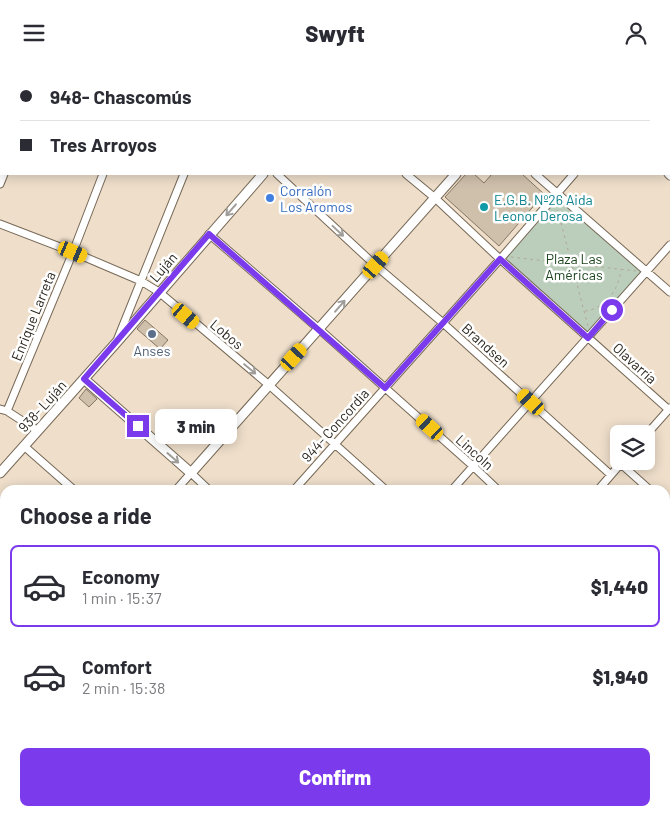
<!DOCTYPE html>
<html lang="en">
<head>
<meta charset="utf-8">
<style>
  body { margin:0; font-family:Barlow,sans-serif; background:#f2f2f3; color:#2b2b33; height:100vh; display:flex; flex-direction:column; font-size:19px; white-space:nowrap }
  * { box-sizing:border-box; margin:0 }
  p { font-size:16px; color:#7c7c81 }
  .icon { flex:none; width:28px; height:28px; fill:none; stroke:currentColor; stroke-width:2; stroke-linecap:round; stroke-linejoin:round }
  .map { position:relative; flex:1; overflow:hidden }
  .side { position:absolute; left:0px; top:420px; width:670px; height:331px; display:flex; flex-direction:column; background:#fff; border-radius:15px 15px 0 0; box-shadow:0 2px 12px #0003 }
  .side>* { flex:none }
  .guide { position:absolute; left:0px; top:0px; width:670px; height:110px; box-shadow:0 2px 12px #0003; display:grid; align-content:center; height:110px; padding:0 20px; background:#fff }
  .fabs { position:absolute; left:610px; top:360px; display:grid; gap:10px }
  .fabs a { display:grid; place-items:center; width:45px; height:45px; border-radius:8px; background:#fff; box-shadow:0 2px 12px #0003; font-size:25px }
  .end { position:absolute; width:22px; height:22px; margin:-11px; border:6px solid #7c3aed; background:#fff; box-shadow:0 0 0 2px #fff }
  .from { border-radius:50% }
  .bubble { position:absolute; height:35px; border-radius:8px; background:#fff; box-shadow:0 2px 12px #0003; font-size:16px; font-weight:800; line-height:35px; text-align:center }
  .car { position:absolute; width:15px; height:30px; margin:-15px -8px; border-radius:6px; box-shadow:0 0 4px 1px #0007; background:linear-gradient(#f5c518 24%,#345 0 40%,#f5c518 0 76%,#345 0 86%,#f5c518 0) }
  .guide b { display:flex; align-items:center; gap:18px; height:48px; font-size:19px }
  .guide b+b { border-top:1px solid #e1e1e2 }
  .guide i { width:12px; height:12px; background:#2b2b33 }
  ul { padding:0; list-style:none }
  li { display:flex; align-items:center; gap:15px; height:82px; margin:0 10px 8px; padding:0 10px; border:2px solid transparent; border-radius:8px }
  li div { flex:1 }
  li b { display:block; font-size:19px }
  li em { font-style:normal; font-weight:800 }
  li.active { border-color:#7c3aed }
  li>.icon { width:45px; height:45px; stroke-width:1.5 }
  h2 { padding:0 20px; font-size:22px; line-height:60px }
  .action { display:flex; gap:10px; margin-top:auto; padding:10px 20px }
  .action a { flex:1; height:58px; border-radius:8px; background:#7c3aed; color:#fff; font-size:20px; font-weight:800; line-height:58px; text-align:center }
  header { display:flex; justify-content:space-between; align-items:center; height:65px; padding:0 20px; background:#fff; font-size:22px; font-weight:800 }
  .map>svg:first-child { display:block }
  .green { fill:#bbcebb }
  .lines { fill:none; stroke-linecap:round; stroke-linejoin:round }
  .stream { stroke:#697f8a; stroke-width:2 }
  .building { fill:#cfc0ac; stroke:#867765 }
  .street-casing { stroke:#776957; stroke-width:9 }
  .secondary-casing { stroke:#776957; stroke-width:11 }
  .path { stroke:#b2a594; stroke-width:1; stroke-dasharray:2.5 4; stroke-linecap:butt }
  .street { stroke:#fff; stroke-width:7 }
  .secondary { stroke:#fff; stroke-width:9 }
  .oneway { stroke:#a09d99 }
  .route { stroke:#7c3aed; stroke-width:6 }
  .shop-dot { fill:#3f7fe0; stroke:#fff; stroke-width:2 }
  .culture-dot { fill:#0f9aa8; stroke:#fff; stroke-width:2 }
  .service-dot { fill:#5c6f8a; stroke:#fff; stroke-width:2 }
  .labels { text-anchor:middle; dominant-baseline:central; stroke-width:5; stroke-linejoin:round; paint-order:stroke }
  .shop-label { font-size:14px; fill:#366cbe; stroke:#fff; text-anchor:start }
  .culture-label { font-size:14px; fill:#0d838f; stroke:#fff; text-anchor:start }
  .park-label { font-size:14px; fill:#1c431e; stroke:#fff }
  .street-label { font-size:14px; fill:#2b251d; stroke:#fff }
  .service-label { font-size:14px; fill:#4e5e75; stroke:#fff }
</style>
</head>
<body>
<header><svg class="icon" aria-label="menu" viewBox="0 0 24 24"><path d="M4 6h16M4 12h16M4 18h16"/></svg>Swyft<svg class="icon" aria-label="person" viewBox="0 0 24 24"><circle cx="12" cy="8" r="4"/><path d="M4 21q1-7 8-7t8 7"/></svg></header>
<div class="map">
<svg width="670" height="751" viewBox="0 0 670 751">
  <rect width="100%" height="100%" fill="#eedeca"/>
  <path class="green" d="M557 129 647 206 588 273 500 194Z"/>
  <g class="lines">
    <path class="stream" d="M0 512 5 517
      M264 746 269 751"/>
  </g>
  <path class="building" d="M466 109H474L484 118 492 109H522L544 129 499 181 445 132Z
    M145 255 168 275 160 284 137 264Z
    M86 324 97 334 89 342 79 333Z"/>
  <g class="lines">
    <defs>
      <path id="street" d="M16 0 19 1
        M415 0 416 1
        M46 1V0
        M145 1V0
        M225 1V0
        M307 1 308 0
        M669 2 670 1
        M277 109 375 200 443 258 611 410
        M406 109 435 133 500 194 669 345
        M535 109 670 227
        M668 109 670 111
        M0 119 4 109
        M0 159 73 187 141 216 159 227 269 320 386 425
        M209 169 319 264 474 402 498 425
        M118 273 184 109
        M0 344 7 346 38 366
        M7 346 73 187 103 109
        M646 370 670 343
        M24 381 74 425
        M621 399 650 425
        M176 425 191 408 209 425
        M294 425 502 192 574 109
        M452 425 670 180
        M598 425 623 396
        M665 438 670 442
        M0 499 5 504
        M665 546 670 551
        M0 567 5 571
        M665 581 670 575
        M665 646 670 651
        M0 678 5 672
        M0 726 5 730
        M23 746 29 751
        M207 746 213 751
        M278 746 283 751
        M555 746 560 751
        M41 751 46 746
        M148 751 152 746
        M231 751 232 746
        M251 751 253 746
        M307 751 312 746
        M412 751 416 746
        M515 751 519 746"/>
      <path id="secondary" d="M361 1 362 0
        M552 1 553 0
        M84 314 191 408 456 109
        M0 408 116 278 263 109"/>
    </defs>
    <use href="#street" class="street-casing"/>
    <use href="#secondary" class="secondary-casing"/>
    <path class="path" d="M556 139 588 261
      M511 192 636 206
      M585 246C606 243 618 226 621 205"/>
    <use href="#street" class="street"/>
    <use href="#secondary" class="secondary"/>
  </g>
  <defs><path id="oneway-shaft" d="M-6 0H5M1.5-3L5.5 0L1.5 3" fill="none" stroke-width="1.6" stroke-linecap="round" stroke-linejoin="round" transform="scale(1.25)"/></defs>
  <g class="oneway">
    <use href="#oneway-shaft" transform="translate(231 145) rotate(131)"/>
    <use href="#oneway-shaft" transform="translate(338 166) rotate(43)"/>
    <use href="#oneway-shaft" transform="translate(340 241) rotate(-49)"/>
    <use href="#oneway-shaft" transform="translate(250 304) rotate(40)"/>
    <use href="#oneway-shaft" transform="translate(173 393) rotate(41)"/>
  </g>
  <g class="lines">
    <path class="route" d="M138 361 84 314 209 169 385 323 500 194 588 273 612 245"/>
  </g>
  <circle class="shop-dot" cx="270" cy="133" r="5"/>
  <circle class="culture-dot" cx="484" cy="142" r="5"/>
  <circle class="service-dot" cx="152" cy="269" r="5"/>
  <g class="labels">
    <g class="shop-label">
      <text x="280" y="125">Corralón<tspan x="280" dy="16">Los Aromos</tspan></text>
    </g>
    <g class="culture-label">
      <text x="494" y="134">E.G.B. Nº26 Aida<tspan x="494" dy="16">Leonor Derosa</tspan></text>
    </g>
    <g class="park-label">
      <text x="574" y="193">Plaza Las<tspan x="574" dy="16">Américas</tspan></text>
    </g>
    <g class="street-label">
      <text transform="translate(163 202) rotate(-49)">Luján</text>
      <text transform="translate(33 251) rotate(-68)">Enrique Larreta</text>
      <text transform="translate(227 269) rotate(40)">Lobos</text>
      <text transform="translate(486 280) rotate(42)">Brandsen</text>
      <text transform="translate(635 298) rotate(42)">Olavarría</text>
      <text transform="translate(42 341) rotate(-48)">938- Luján</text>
      <text transform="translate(335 360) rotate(-48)">944- Concordia</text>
      <text transform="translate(475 387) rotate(42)">Lincoln</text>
    </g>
    <g class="service-label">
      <text x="152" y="285">Anses</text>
    </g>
  </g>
</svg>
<div class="fabs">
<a><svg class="icon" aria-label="layers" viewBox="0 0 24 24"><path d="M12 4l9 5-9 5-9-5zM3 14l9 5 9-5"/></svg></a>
</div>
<i class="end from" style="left:612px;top:245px"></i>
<i class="end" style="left:138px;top:361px"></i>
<div class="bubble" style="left:155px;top:344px;width:82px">3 min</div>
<i class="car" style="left:73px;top:187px;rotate:113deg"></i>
<i class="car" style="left:376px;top:200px;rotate:41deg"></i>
<i class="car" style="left:186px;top:251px;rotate:130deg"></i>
<i class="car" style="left:294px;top:292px;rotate:42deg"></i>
<i class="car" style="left:531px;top:337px;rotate:312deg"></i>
<i class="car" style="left:430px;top:362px;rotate:312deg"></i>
<div class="guide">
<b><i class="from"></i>948- Chascomús</b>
<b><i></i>Tres Arroyos</b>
</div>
<section class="side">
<h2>Choose a ride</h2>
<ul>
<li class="active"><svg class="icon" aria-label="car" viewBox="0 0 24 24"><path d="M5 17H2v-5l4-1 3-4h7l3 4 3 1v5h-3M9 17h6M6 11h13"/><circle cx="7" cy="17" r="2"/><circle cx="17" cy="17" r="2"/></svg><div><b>Economy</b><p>1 min · 15:37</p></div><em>$1,440</em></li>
<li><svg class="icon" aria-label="car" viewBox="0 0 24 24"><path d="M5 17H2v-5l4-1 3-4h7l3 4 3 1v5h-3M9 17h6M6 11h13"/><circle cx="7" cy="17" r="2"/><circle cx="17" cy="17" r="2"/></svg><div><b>Comfort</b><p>2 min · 15:38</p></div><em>$1,940</em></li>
</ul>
<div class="action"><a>Confirm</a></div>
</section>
</div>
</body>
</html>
